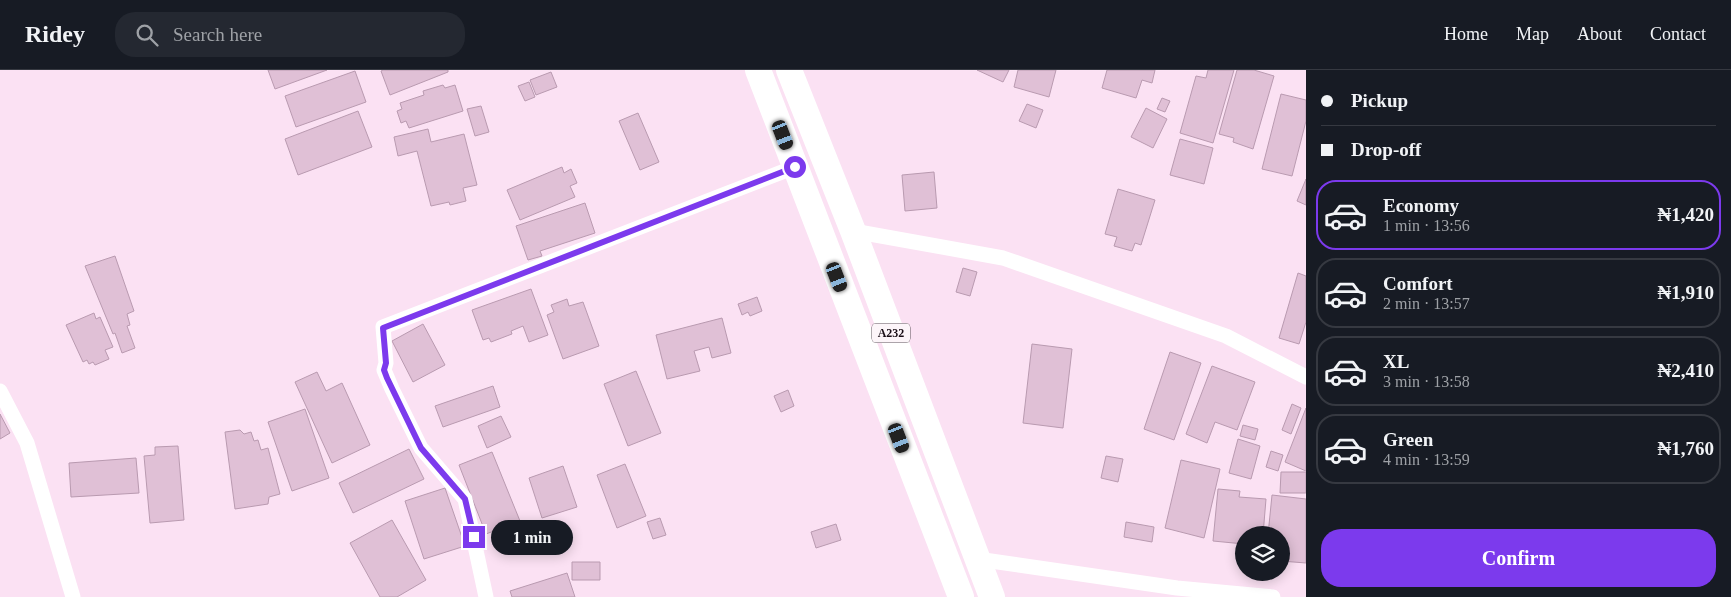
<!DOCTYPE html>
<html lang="en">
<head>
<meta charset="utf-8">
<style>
  body { margin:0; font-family:"Times New Roman",serif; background:#242831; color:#f1f3f6; height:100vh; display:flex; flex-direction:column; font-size:19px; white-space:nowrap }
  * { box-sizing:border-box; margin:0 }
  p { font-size:16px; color:#9ea1a6 }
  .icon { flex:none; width:28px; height:28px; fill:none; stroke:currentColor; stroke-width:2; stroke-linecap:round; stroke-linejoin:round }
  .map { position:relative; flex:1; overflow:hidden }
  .drawer { display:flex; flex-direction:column; background:#171b24; width:425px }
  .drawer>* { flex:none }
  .hud { display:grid; align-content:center; height:110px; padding:0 15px; background:#171b24 }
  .controls { position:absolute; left:1235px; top:456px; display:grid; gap:10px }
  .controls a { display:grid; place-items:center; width:55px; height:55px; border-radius:50%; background:#171b24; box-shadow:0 2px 12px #0003; font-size:25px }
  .end { position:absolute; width:22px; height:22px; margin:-11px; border:6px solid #7c3aed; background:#fff; box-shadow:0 0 0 2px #fff }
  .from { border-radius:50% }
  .bubble { position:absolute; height:35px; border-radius:18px; background:#171b24; box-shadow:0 2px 12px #0003; font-size:16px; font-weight:800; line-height:35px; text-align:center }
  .car { position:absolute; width:15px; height:30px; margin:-15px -8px; border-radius:6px; box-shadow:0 0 4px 1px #0007; background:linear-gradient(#222 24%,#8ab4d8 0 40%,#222 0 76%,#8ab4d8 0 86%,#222 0) }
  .hud b { display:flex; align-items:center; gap:18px; height:48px; font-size:19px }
  .hud b+b { border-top:1px solid #363941 }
  .hud i { width:12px; height:12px; background:#f1f3f6 }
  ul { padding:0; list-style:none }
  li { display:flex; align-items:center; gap:15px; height:70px; margin:0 10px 8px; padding:0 5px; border:2px solid #363941; border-radius:20px }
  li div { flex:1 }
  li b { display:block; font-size:19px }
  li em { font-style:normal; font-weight:800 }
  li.selected { border-color:#7c3aed }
  li>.icon { width:45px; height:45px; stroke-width:1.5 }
  .button { display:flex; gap:10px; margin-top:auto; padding:10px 15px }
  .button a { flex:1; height:58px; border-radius:20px; background:#7c3aed; color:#fff; font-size:20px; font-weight:800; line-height:58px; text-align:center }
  header { display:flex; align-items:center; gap:30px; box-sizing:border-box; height:70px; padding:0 25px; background:#171b24; border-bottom:1px solid #363941 }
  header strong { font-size:24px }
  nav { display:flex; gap:28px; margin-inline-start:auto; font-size:18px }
  .search { width:350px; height:45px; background:#242831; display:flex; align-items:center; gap:12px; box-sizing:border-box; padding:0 18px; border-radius:20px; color:#9ea1a6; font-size:19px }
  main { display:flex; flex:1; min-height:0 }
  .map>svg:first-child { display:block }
  .building { fill:#e0c0d6; stroke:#b99ab0 }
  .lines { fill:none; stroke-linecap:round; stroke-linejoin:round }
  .minor { stroke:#fff; stroke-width:15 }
  .trunk { stroke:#fff; stroke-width:26 }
  .route { stroke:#7c3aed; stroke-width:6 }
  .labels { text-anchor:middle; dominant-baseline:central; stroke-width:4.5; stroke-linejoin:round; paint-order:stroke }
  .shield { fill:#fcf5f9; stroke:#5d535a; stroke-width:1 }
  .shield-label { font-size:12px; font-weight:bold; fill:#190e16 }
</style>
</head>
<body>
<header>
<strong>Ridey</strong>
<div class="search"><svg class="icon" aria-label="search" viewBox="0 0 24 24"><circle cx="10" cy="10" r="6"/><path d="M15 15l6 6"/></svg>Search here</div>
<nav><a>Home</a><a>Map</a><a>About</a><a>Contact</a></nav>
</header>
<main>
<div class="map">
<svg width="1306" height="527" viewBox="0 0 1306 527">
  <rect width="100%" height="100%" fill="#fbe1f3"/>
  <path class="building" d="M268 0H327L275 19Z
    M383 0H448V2L390 25 381 1Z
    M977 0H1009L1003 12Z
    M1018 0H1056L1049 27 1014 17Z
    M1107 0H1155L1152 13 1142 10 1136 28 1102 18Z
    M1208 0H1234L1213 73 1180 63 1196 6 1206 8Z
    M1237 0H1254L1274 6 1253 79 1233 72 1234 68 1219 64Z
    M355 1 366 32 296 57 285 26Z
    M551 2 557 17 536 25 530 10Z
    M529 12 535 27 525 31 518 16Z
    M443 15 445 18 455 15 463 41 409 58 406 51 401 53 397 41 402 39 400 33 424 25 423 21Z
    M1281 24 1306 30V51L1292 106 1262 99Z
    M1162 28 1170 31 1165 42 1157 39Z
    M1027 34 1043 40 1036 58 1019 51Z
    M481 36 489 62 475 66 467 39Z
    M1146 38 1167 49 1153 78 1131 67Z
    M358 41 372 77 298 105 285 69Z
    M638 43 659 92 640 100 619 51Z
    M428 59 431 72 464 64 477 115 463 118 466 131 450 135 449 132 431 136 417 81 398 86 394 67Z
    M1180 69 1213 78 1204 114 1170 105Z
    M562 97 564 103 571 99 577 113 570 116 575 127 520 150 507 120Z
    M934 102 937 138 905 141 902 105Z
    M1306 109V135L1297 131Z
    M1118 119 1155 130 1141 175 1135 173 1132 181 1114 176 1117 167 1105 164Z
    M585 133 595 163 540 181 542 186 528 190 516 156Z
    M115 186 134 241 127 244 130 255 127 256 135 278 122 283 115 263 113 264 85 196Z
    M963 198 977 202 970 226 956 222Z
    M1298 203 1306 206V252L1299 274 1279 268Z
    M531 219 548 265 529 272 523 256 511 261 512 264 491 272 489 268 483 270 472 240Z
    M757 227 762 241 750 246 748 242 742 245 738 234Z
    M567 229 569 236 583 232 599 276 563 289 547 245 554 242 551 235Z
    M94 243 96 249 100 247 113 277 105 280 109 289 95 295 93 292 89 294 87 290 83 292 66 255Z
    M722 248 731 283 712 288 709 277 694 281 700 301 667 309 656 265Z
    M423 254 445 295 413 312 392 271Z
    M1032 274 1072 279 1063 358 1023 353Z
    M1170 282 1201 293 1174 370 1144 359Z
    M1212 296 1255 312 1237 360 1215 352 1207 373 1186 364Z
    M636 301 661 363 628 376 604 314Z
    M317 302 326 321 342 313 370 375 332 393 295 312Z
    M493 316 500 337 443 357 435 336Z
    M788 320 794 336 781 342 774 326Z
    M1292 334 1301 338 1291 364 1282 360Z
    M1306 338V401L1285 392Z
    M305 339 329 408 292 421 268 352Z
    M0 344 10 363 0 369Z
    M501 346 511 367 487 378 478 356Z
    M1243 355 1258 359 1255 370 1240 366Z
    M240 360 244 364 251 362 254 371 258 370 261 380 268 378 280 424 269 427 268 434 235 439 225 362Z
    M1238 369 1260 376 1251 409 1229 403Z
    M178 376 184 450 150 453 144 386 155 385V377Z
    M409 379 424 409 353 443 339 413Z
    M1271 381 1283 385 1278 401 1266 397Z
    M492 382 520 451 486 464 459 395Z
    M1106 386 1123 389 1118 412 1101 408Z
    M136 388 139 423 71 427 69 393Z
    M1181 390 1220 399 1204 468 1165 458Z
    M625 394 646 446 617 458 597 405Z
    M563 396 577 437 542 448 529 408Z
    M1281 402H1306V423H1280Z
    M445 418 465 476 424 489 405 431Z
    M1218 419 1240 421 1239 427 1266 429 1263 465H1244V474L1213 471Z
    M1272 425 1306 429V493L1281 491V465H1268Z
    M660 448 666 465 653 469 647 452Z
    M392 450 426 510 397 527H380L350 473Z
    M1126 452 1154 457 1152 472 1124 467Z
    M836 454 841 470 816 478 811 462Z
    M572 492H600V510H572Z
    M567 503 575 527H512L510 521Z"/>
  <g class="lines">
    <path class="minor" d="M853 161 1003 188 1226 266 1306 307
      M0 321 27 373 73 527
      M977 489 1177 518 1273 527
      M486 527 465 429 421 378 392 319 384 300 386 293 383 257 795 97"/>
    <path class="trunk" d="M758 0 961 527
      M789 0 853 161 992 527"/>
  </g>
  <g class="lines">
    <path class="route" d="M474 467 465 429 421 378 387 308 384 300 386 293 383 258 795 97"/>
  </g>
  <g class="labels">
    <rect class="shield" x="872" y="253.5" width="38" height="19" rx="4"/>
    <g class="shield-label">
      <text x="891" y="263">A232</text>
    </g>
  </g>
</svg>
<div class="controls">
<a><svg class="icon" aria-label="layers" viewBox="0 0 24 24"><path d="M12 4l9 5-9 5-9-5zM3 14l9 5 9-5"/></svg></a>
</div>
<i class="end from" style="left:795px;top:97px"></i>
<i class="end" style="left:474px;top:467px"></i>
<div class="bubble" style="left:491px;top:450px;width:82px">1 min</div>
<i class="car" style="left:783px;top:65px;rotate:159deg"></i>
<i class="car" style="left:837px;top:207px;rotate:159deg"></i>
<i class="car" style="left:899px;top:368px;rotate:159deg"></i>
</div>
<section class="drawer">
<div class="hud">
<b><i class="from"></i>Pickup</b>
<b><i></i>Drop-off</b>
</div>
<ul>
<li class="selected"><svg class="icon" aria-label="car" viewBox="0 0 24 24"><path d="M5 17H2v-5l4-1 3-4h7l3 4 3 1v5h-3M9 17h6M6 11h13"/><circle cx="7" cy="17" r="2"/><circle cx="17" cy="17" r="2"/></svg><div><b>Economy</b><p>1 min · 13:56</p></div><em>₦1,420</em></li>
<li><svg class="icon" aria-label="car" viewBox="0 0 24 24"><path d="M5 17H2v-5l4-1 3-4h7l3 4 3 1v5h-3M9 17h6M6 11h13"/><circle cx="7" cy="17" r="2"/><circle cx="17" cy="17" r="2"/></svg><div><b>Comfort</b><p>2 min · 13:57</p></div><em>₦1,910</em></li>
<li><svg class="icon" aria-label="car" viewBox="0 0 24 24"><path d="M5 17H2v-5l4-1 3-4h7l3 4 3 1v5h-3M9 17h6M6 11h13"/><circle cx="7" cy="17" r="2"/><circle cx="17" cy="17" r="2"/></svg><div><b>XL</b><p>3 min · 13:58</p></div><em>₦2,410</em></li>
<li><svg class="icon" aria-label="car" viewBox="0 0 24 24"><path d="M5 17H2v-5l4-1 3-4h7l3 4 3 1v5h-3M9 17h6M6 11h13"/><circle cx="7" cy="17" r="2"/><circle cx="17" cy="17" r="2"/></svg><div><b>Green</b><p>4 min · 13:59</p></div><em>₦1,760</em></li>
</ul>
<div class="button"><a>Confirm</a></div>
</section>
</main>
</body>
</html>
